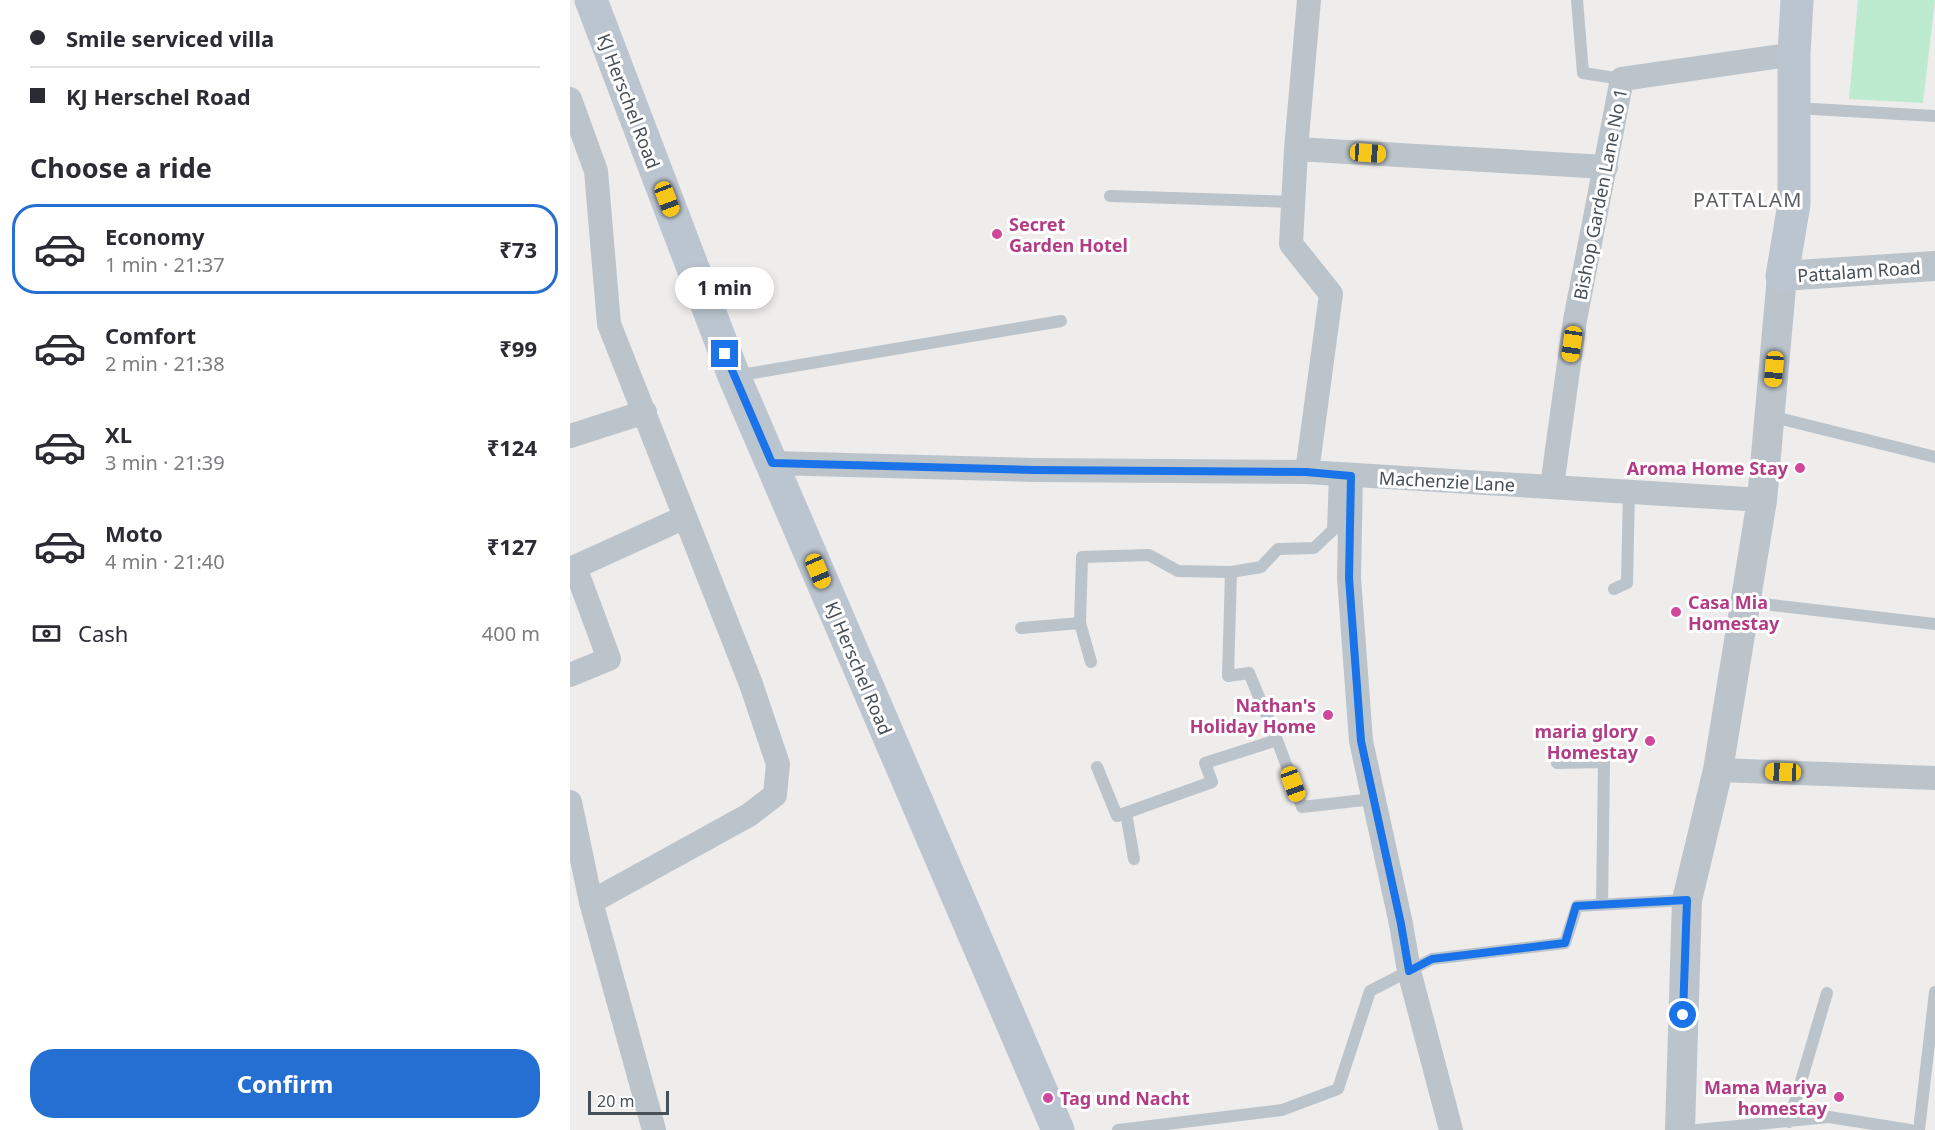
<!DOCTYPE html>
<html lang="en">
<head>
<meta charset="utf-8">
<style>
  body { margin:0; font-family:"Noto Sans",sans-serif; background:#f2f2f3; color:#2b2b33; height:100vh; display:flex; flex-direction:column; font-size:22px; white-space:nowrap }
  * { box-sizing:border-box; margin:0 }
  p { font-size:20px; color:#7c7c81 }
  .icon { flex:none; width:33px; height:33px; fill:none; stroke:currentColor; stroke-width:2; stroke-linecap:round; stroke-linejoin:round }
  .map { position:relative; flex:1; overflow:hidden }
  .drawer { display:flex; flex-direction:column; background:#fff; width:570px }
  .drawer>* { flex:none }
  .banner { display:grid; align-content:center; height:132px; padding:0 30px; background:#fff }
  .scale { position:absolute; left:18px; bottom:15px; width:81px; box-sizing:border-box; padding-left:6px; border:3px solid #465058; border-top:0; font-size:16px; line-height:21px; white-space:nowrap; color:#465058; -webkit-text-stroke:4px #fff; paint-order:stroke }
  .end { position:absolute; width:27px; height:27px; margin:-14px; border:8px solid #1a73e8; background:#fff; box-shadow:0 0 0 3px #fff }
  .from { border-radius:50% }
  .bubble { position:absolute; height:42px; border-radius:21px; background:#fff; box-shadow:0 3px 9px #0003; font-size:20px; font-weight:700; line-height:42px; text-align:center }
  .car { position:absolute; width:18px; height:36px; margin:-18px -9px; border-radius:8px; box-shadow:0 0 4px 2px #0007; background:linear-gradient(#f5c518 24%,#345 0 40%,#f5c518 0 76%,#345 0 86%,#f5c518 0) }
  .banner b { display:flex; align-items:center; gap:21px; height:57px; font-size:22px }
  .banner b+b { border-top:2px solid #e1e1e2 }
  .banner i { width:15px; height:15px; background:#2b2b33 }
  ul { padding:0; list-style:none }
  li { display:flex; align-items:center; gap:18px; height:90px; margin:0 12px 9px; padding:0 18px; border:3px solid transparent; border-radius:24px }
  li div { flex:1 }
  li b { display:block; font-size:22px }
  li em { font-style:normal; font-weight:700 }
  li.on { border-color:#246fd1 }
  li>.icon { width:54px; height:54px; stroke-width:1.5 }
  h2 { padding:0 30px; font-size:27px; line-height:72px }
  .pay { display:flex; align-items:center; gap:15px; height:66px; padding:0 30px; font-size:22px }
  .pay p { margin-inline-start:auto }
  .action { display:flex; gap:12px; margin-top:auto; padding:12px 30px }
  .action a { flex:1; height:69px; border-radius:24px; background:#246fd1; color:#fff; font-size:24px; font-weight:700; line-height:69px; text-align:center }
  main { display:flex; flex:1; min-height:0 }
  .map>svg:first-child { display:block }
  .green { fill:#bcebcf }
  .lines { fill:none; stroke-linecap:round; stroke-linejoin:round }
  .service { stroke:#bbc4cb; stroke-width:12 }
  .minor { stroke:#bbc4cb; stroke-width:24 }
  .tertiary { stroke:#bbc4cb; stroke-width:30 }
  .secondary { stroke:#bbc5cf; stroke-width:33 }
  .route { stroke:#1a73e8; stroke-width:8 }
  .hotel-dot { fill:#d1479c; stroke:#fff; stroke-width:2 }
  .labels { text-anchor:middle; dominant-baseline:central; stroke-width:6; stroke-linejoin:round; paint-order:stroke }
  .street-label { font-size:18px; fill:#465058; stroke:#fff }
  .hotel-label { font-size:18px; font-weight:bold; fill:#b23c85; stroke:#fff; text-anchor:end }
  .neighbourhood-label { font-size:20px; letter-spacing:1.5px; fill:#5a5d61; stroke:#fff }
</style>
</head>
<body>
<main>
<section class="drawer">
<div class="banner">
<b><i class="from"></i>Smile serviced villa</b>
<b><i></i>KJ Herschel Road</b>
</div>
<h2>Choose a ride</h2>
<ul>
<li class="on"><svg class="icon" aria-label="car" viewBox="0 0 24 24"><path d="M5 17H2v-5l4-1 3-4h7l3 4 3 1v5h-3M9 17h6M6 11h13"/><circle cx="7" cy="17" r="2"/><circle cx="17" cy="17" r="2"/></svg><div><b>Economy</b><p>1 min · 21:37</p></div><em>₹73</em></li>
<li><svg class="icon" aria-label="car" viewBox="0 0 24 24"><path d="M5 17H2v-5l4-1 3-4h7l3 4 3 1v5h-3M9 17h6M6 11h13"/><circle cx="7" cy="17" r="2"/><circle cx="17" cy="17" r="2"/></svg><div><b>Comfort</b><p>2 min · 21:38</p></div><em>₹99</em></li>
<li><svg class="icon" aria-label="car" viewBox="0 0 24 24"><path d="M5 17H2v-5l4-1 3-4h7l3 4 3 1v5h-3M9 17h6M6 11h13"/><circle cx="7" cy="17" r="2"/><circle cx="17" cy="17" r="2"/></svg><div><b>XL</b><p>3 min · 21:39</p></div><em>₹124</em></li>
<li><svg class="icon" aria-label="car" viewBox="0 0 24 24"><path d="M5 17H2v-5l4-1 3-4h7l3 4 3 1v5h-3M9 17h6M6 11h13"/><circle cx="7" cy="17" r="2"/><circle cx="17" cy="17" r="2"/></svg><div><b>Moto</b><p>4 min · 21:40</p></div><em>₹127</em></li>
</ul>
<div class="pay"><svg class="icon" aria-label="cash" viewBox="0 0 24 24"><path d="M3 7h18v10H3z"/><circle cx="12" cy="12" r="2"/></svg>Cash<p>400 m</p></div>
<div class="action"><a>Confirm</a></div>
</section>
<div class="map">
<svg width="1365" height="1130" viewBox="0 0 1365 1130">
  <rect width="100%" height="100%" fill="#efecec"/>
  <path class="green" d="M1288 0H1365L1353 103 1279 99Z"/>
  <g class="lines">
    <path class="service" d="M1007 0 1013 73 1052 79
      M1225 108 1365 116
      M540 196 724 202
      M165 376 491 321
      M1200 416 1365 457
      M1044 589 1057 583 1059 491
      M1176 602 1365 624
      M510 623 521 662
      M451 628 510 623 512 557 579 555 608 571 661 572
      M707 740 732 807 803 799
      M987 763 1034 762 1032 905
      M527 767 547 816 642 782 635 763 707 740 679 673 658 676 661 572 691 567 708 549 744 548 763 530 765 475
      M556 813 564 859
      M1219 1122 1257 993
      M548 1130 712 1110 768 1089 800 991 862 959 995 943 1007 906 1117 900
      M1127 1130 1259 1117 1340 1130
      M1349 1130 1365 992"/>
    <path class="minor" d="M0 99 26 171 39 324 181 684 208 764 205 795 179 815 21 902
      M726 149 1036 167
      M0 436 75 412
      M202 463 464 470 737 472 1192 500
      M737 472 761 294 721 244 726 149 739 0
      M781 476 779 578 791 741 831 924 839 971 881 1130
      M982 486 1005 320 1052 79 1224 54
      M0 675 39 659 5 567 115 517
      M1148 770 1365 778
      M0 802 21 902 84 1130"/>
    <path class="tertiary" d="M1110 1130 1117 900 1148 770 1192 500 1212 276 1365 266"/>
    <path class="secondary" d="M21 0 164 376 488 1130
      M1212 276 1224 204V54L1227 0"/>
  </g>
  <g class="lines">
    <path class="route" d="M155 354 202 463 464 470 736 472 781 476 779 578 791 741 831 924 839 971 862 959 995 943 1006 906 1117 900 1113 1015"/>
  </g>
  <g class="hotel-dot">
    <circle cx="427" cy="234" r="6"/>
    <circle cx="1230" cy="468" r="6"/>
    <circle cx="1106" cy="612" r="6"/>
    <circle cx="758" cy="715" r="6"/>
    <circle cx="1080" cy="741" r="6"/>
    <circle cx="1269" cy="1097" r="6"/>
    <circle cx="478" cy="1098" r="6"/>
  </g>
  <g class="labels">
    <g class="street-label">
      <text transform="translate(59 101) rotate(69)">KJ Herschel Road</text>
      <text transform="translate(1030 194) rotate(-79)">Bishop Garden Lane No 1</text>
      <text transform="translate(1289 271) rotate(-4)">Pattalam Road</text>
      <text transform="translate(877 481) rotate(3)">Machenzie Lane</text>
      <text transform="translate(289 668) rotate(67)">KJ Herschel Road</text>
    </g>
    <g class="hotel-label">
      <text x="439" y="224" text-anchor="start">Secret<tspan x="439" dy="21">Garden Hotel</tspan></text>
      <text x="1218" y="468">Aroma Home Stay</text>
      <text x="1118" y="602" text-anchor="start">Casa Mia<tspan x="1118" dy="21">Homestay</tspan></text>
      <text x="746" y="705">Nathan's<tspan x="746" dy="21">Holiday Home</tspan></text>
      <text x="1068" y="731">maria glory<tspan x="1068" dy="21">Homestay</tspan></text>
      <text x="1257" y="1087">Mama Mariya<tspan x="1257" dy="21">homestay</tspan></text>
      <text x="490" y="1098" text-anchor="start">Tag und Nacht</text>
    </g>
    <g class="neighbourhood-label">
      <text x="1178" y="199">PATTALAM</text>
    </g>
  </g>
</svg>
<div class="scale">20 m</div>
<i class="end from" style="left:1113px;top:1015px"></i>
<i class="end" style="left:155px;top:354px"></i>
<div class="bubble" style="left:105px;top:267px;width:99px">1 min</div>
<i class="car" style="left:798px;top:153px;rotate:94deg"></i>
<i class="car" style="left:97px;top:199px;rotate:159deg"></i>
<i class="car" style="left:1002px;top:344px;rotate:188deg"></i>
<i class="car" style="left:1204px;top:369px;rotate:185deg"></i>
<i class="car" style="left:248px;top:571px;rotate:157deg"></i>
<i class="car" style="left:1213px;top:772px;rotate:272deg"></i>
<i class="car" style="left:723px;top:784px;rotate:160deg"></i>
</div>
</main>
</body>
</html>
